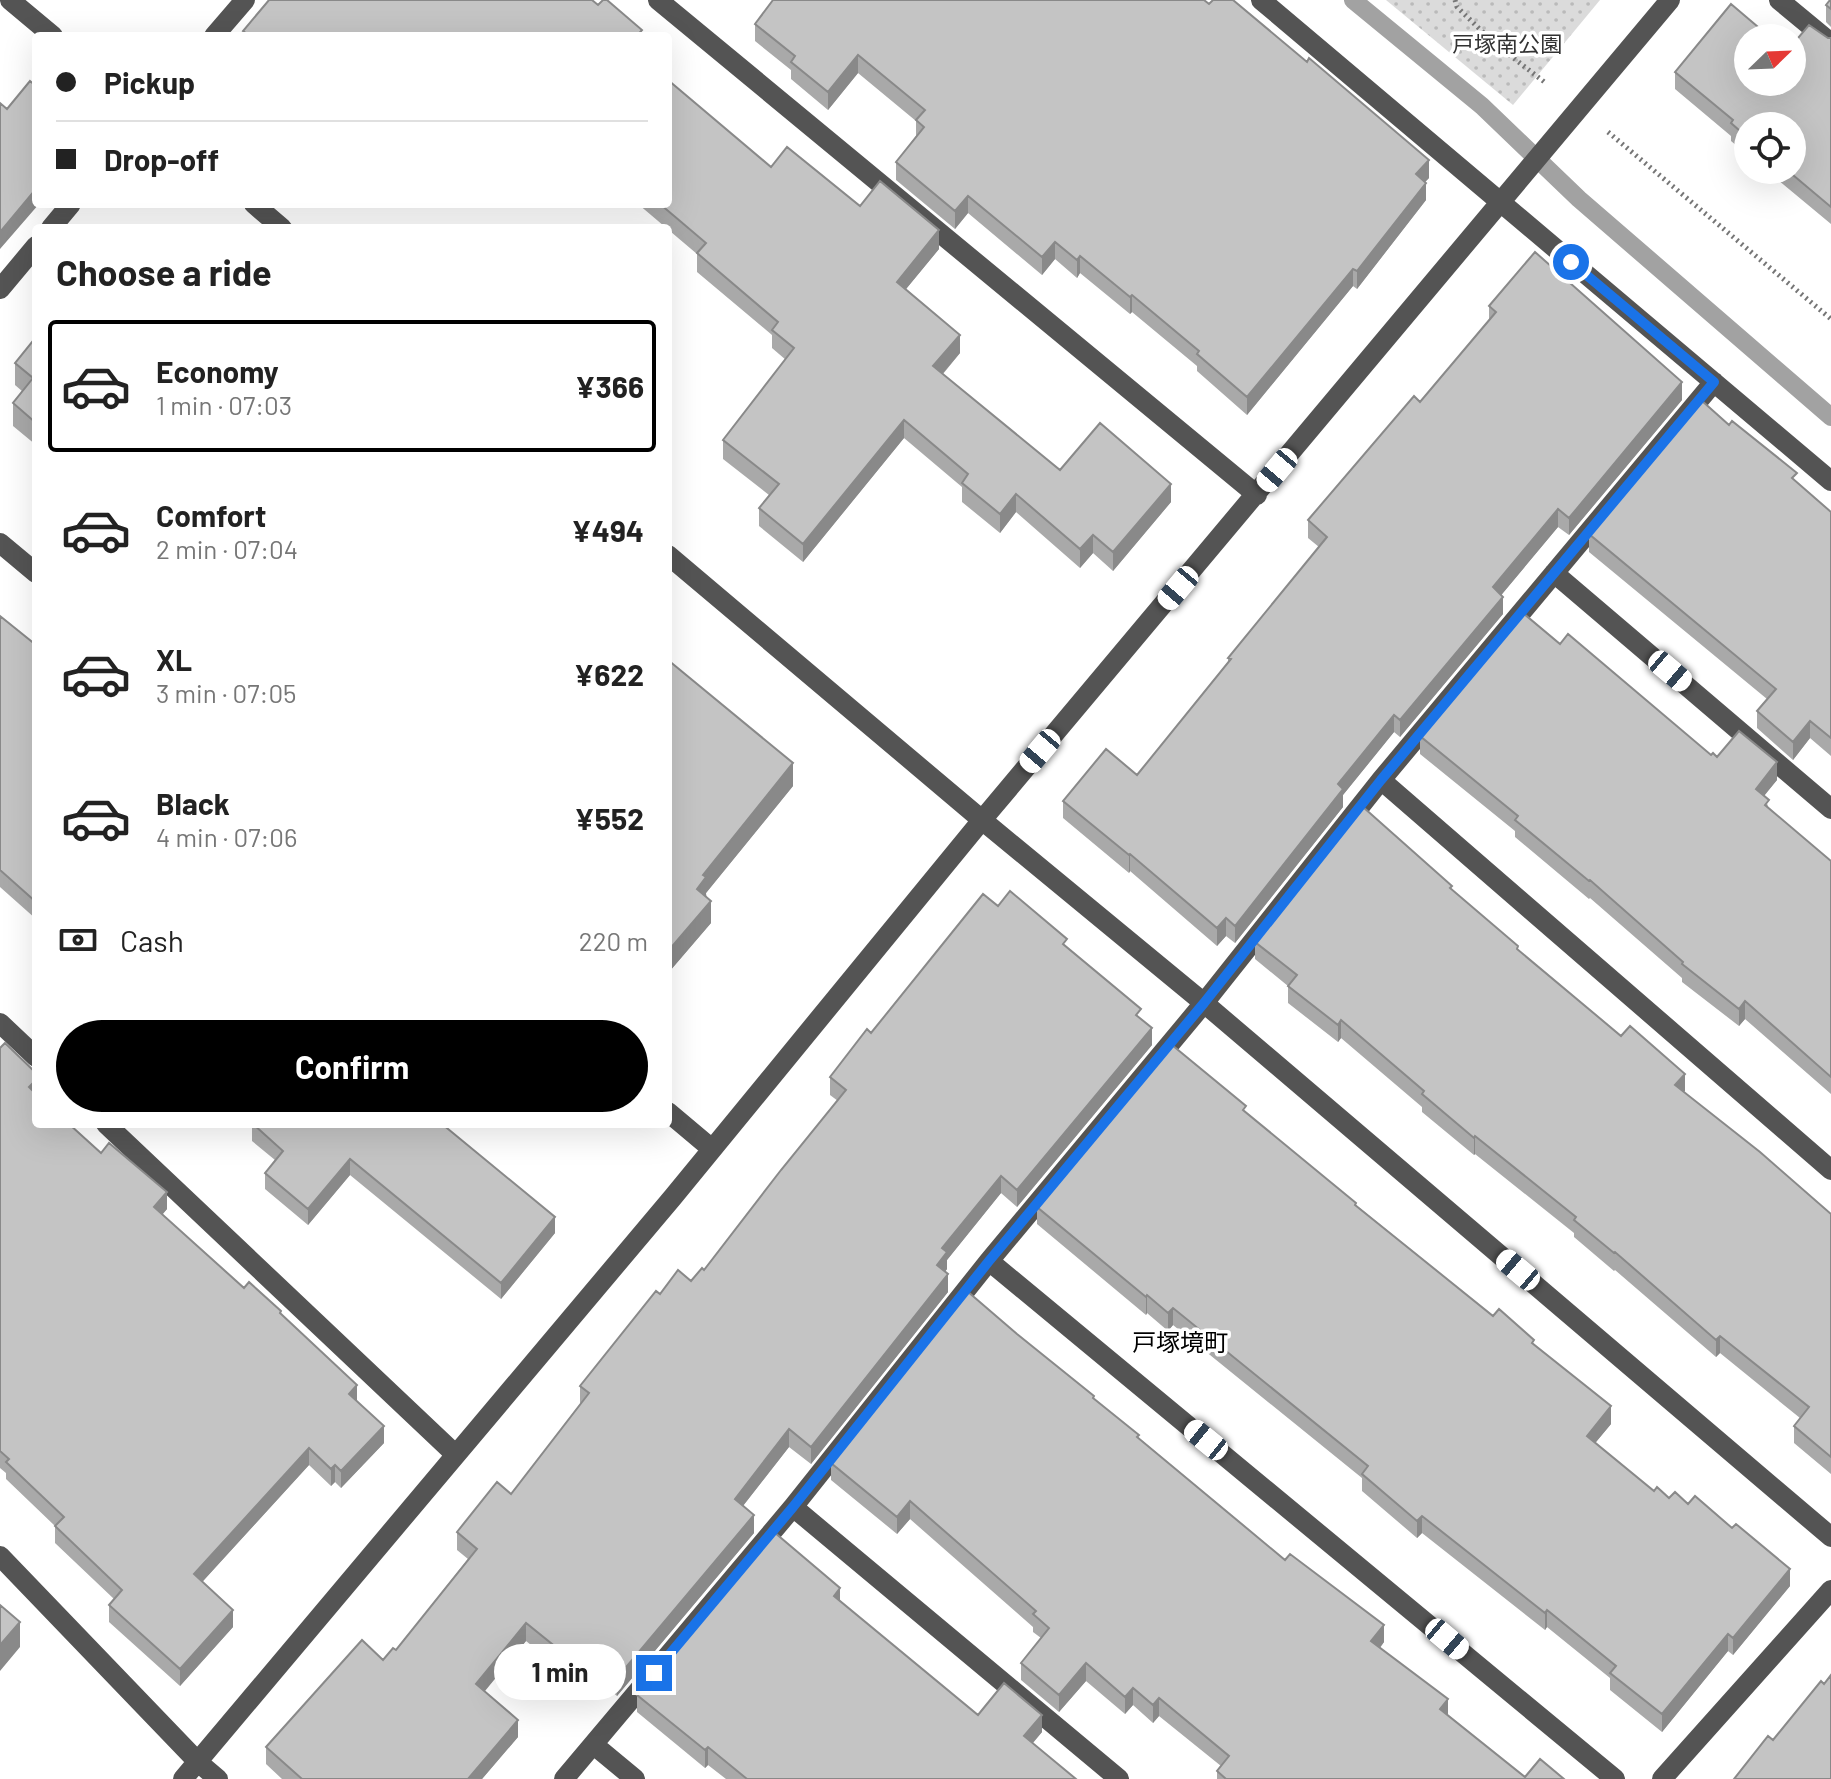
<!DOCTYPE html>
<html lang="en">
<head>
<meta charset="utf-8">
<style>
  body { margin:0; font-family:Barlow,"Noto Sans JP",sans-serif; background:#f6f6f6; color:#222; height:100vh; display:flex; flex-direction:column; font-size:30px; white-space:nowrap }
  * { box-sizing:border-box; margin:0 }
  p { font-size:26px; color:#767676 }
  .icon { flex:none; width:44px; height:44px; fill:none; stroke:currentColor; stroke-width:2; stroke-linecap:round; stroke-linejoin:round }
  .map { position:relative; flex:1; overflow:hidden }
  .side { position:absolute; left:32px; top:224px; width:640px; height:904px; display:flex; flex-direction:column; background:#fff; border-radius:8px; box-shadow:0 8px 32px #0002 }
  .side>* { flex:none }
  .banner { position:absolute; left:32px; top:32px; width:640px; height:176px; border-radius:8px; box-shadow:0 8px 32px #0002; display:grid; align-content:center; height:176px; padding:0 24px; background:#fff }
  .needle { width:52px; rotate:67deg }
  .fabs { position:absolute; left:1734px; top:24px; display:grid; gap:16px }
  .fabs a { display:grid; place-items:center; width:72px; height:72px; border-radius:50%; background:#fff; box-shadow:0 8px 32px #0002; font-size:40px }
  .end { position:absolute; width:36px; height:36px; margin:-18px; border:10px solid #1a73e8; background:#fff; box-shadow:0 0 0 4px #fff }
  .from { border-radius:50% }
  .bubble { position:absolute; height:56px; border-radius:28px; background:#fff; box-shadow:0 8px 32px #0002; font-size:26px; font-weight:700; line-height:56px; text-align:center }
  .car { position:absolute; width:24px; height:48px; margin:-24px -12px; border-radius:10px; box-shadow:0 0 6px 2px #0007; background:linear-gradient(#fff 24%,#345 0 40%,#fff 0 76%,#345 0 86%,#fff 0) }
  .banner b { display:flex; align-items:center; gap:28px; height:76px; font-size:30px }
  .banner b+b { border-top:2px solid #e0e0e0 }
  .banner i { width:20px; height:20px; background:#222 }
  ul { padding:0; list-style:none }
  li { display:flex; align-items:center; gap:24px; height:132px; margin:0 16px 12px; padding:0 8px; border:4px solid transparent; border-radius:8px }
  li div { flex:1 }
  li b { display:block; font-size:30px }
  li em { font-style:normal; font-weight:700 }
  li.selected { border-color:#000 }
  li>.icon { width:72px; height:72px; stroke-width:1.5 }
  h2 { padding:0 24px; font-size:36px; line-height:96px }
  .pay { display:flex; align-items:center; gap:20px; height:88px; padding:0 24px; font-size:30px }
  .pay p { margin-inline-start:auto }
  .button { display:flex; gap:16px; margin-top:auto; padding:16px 24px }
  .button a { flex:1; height:92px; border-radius:48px; background:#000; color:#fff; font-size:32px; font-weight:700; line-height:92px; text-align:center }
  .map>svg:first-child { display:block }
  .park { fill:url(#park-dots) }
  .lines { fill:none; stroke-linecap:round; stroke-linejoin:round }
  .stream { stroke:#a2a2a2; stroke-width:18 }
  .path { stroke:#767676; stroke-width:5; stroke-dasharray:2 4; stroke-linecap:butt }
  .minor { stroke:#545454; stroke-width:20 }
  .wall { fill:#a9a9a9 }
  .shaded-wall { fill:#898989 }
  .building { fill:#c4c4c4; stroke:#898989; stroke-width:2 }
  .route { stroke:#1a73e8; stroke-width:10 }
  .labels { text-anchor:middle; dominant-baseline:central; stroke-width:7; stroke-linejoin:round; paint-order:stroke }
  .park-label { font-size:22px; fill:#323232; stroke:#fff }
  .neighbourhood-label { font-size:24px; fill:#000; stroke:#fff }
</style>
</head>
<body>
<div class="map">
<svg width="1831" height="1779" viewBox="0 0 1831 1779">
  <defs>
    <pattern id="park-dots" width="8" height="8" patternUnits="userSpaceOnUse" patternTransform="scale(2)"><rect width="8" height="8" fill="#dbdbdb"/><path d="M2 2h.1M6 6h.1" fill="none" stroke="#bababa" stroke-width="1.8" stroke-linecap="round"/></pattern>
  </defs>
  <rect width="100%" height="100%" fill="#fff"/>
  <path class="park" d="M1386 0H1600L1513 105Z"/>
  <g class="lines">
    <path class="stream" d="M1353 0 1482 106 1579 199 1831 417"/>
    <path class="path" d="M1455 0 1457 7 1494 43 1547 84
      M1608 132 1831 319"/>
    <path class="minor" d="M10 0 53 36
      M658 0 1257 495
      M1261 0 1831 481
      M1779 0 1831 43
      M214 36 245 0
      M254 204 282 228
      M51 228 71 204
      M0 289 36 246
      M0 543 36 573
      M668 555 982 820 1204 1003 1831 1537
      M1554 573 1831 809
      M1381 780 1831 1170
      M0 1023 36 1057
      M668 1112 712 1149
      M106 1124 456 1455
      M989 1261 1615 1779
      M793 1507 1119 1779
      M0 1556 198 1762 218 1779
      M594 1745 635 1779
      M183 1779 673 1197 982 820 1670 0
      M564 1779 793 1507 989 1261 1204 1003 1381 780 1714 382
      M1662 1779 1831 1590"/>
  </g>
  <path class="wall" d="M1831 0V27L1826 22V5Z
    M755 24 1429 178 1425 182 1426 200 1357 289 1353 286 1247 415 1197 371V366L1132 312 1130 314 1080 273 1077 278 1055 259 1042 275 968 213 955 229 896 180V162L916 136V121L858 73 828 110 791 79V70L755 41Z
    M1828 38H1831V224L1766 170H1792L1748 126V155L1731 141V136L1675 89V72L1748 82Z
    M771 167 860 206 939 249 906 289 960 353 943 374 1060 470 1171 502 1113 571 1093 553 1080 568 1016 512 1000 533 962 502V487L904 438 803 562 759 526V508L769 495 723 459V440L786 360 772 348V335L697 272V254L638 204H668Z
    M1489 306 1682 400 1569 535 1558 527 1501 595 1503 614 1400 737 1394 732 1343 795V807L1235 943 1226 936 1217 946 1130 871 1129 873 1063 818V801L1137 775 1228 662V658L1319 547 1308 538V520L1420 402 1489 321Z
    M36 337V445L13 426V403L22 391 15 385V363Z
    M1797 482 1831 512V756L1810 738 1793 760 1757 728V711L1767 699 1589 552V534Z
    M0 616 36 645V919L0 887Z
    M1560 644 1711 755 1777 780 1764 795 1769 809 1831 861V1094L1745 1019 1739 1026 1682 982V978L1590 898 1589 899 1515 837V831L1420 754V736Z
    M668 660 793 786 706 893 711 923 669 972Z
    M1452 890 1518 950 1684 1092 1831 1214V1474L1794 1443V1426L1800 1418 1720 1353 1716 1357 1615 1270 1614 1271 1574 1237V1233L1475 1154 1474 1155 1422 1112V1107L1341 1038 1338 1042 1288 1003V986L1255 959V942Z
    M998 906 1067 947 1141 1019 1152 1045 1017 1207 1001 1193 947 1260V1269L945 1272 948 1292 811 1464 789 1447 743 1506 754 1533 617 1696 597 1679 588 1690 526 1641 484 1691 518 1737 482 1779H282L266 1764V1747L396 1650 468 1559 457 1550V1532L511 1494 580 1404V1386L660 1294 691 1281 704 1270 838 1101 830 1095V1077L871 1033Z
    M0 1048 36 1124 101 1153 167 1209 162 1215 244 1288 281 1314 357 1401 384 1443 341 1488 335 1482 331 1486 309 1465 202 1582 233 1627 180 1686 109 1622V1605L114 1599 55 1543V1526L6 1479V1473L0 1468Z
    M1246 1112 1356 1205 1493 1316 1534 1344 1611 1424 1595 1443 1654 1491 1669 1498 1790 1586 1733 1655 1728 1651 1662 1732 1610 1690V1678L1547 1627 1545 1630 1422 1533 1417 1538 1362 1491V1478L1173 1325 1168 1331 1147 1313 1146 1315 1037 1224V1207Z
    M252 1125 555 1233 501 1299 350 1175 308 1225 265 1189V1173L275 1160 252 1141Z
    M1094 1399 1139 1438 1384 1642 1380 1648 1448 1715 1525 1777 1564 1779H1217V1771L1221 1766 1159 1716 1153 1723 1133 1705 1125 1714 1086 1681 1059 1712 1021 1680V1663L1041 1638 1033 1632V1627L910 1519 897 1534 831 1480V1463Z
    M840 1601 978 1715 1042 1732 1033 1743 1076 1779H726L708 1765 705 1768 637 1712V1695Z"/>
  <path class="shaded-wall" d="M858 55V73L828 110V92Z
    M1429 160V178L1416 191V174Z
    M1426 183V200L1357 289V271Z
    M36 189V204H39L0 249V232Z
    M968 196V213L955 229V211Z
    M939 230V249L897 300V282Z
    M1055 242V259L1042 275V257Z
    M1080 256V273L1077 278V260Z
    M1353 269V286L1247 415V397Z
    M1132 295V312L1130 314V297Z
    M960 335V353L933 385V366Z
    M1682 382V400L1569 535V518Z
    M904 420V438L803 562V544Z
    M1171 484V502L1113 571V552Z
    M1016 494V512L1000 533V514Z
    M1558 509V527L1493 605V587Z
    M1093 535V553L1080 568V549Z
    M1503 597V614L1400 737V720Z
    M1394 715V732L1343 795V807L1235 943V926L1338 784Z
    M1810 721V738L1793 760V742Z
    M1777 762V780L1756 806V789Z
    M793 763V786L706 893V899L697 889 703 875Z
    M1130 854V871L1129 873V855Z
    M711 901V923L669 972V950Z
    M1226 918V936L1217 946V928Z
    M1745 1001V1019L1739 1026V1009Z
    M1341 1020V1038L1338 1042V1025Z
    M1152 1028V1045L1017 1207V1190Z
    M1685 1074V1091L1675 1102V1085Z
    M36 1080V1097L29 1087Z
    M1475 1136V1154L1474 1155V1138Z
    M350 1159V1175L308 1225V1209Z
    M1001 1176V1193L947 1260V1269L937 1282V1265L942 1248Z
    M167 1192V1209L154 1224V1207Z
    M555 1217V1233L501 1299V1283Z
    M948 1274V1292L811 1464V1447Z
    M1147 1295V1313L1146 1315V1297Z
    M1173 1308V1325L1168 1331V1313Z
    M1720 1336V1353L1716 1357V1340Z
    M357 1385V1402L349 1394Z
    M1611 1406V1424L1587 1453V1436Z
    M384 1426V1443L341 1488V1471Z
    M789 1429V1447L735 1516V1499Z
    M309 1448V1465L194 1591V1574Z
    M335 1465V1482L331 1486V1469Z
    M910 1501V1519L897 1534V1517Z
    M754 1515V1533L617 1696V1678Z
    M1422 1516V1533L1417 1538V1521Z
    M1790 1569V1586L1733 1655V1638Z
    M840 1588V1606L834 1596Z
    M233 1610V1627L180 1686V1669Z
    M1547 1610V1627L1545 1630V1613Z
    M20 1622V1647L0 1671V1645Z
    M526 1623V1641L476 1702V1684Z
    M1384 1625V1642L1371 1659V1641Z
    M1728 1634V1651L1662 1732V1714Z
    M597 1662V1679L588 1690V1673Z
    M1086 1663V1681L1059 1712V1695Z
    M1133 1688V1705L1125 1714V1697Z
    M1159 1698V1716L1153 1723V1705Z
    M1448 1699V1717L1440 1709Z
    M1042 1715V1732L1024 1753V1736Z
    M518 1720V1737L482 1779H468Z
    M708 1747V1765L705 1768V1750Z"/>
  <path class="building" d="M269 0H592L598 5 603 0H607L642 30 637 36H250L243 31Z
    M773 0H1204L1209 4 1213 0H1233L1307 62 1309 58 1429 160 1416 174 1426 183 1357 271 1353 269 1247 397 1197 354 1199 351 1132 295 1130 297 1080 256 1077 260 1055 242 1042 257 968 196 955 211 896 162 924 127 916 120 925 110 858 55 828 92 791 62 795 56 755 24Z
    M1830 0H1831V9L1826 5Z
    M1731 4 1771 38H1748V82H1792V45L1809 25 1828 38H1831V207L1787 170H1792V126H1748V138L1731 123 1733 120 1675 72Z
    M668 80 771 167 787 147 860 206 880 181 939 230 897 282 960 335 933 366 1060 470 1100 423 1171 484 1113 552 1093 535 1080 549 1016 494 1000 514 962 483 968 474 904 420 803 544 759 508 779 484 723 440 794 348 772 330 778 322 697 253 706 243 660 204H668Z
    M30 81 36 86V189L0 232V103L7 109Z
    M1535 252 1682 382 1569 518 1558 509 1493 587 1503 597 1400 720 1394 715 1338 784 1343 789 1235 926 1226 918 1217 928 1130 854 1129 855 1063 801 1106 749 1137 775 1231 659 1228 658 1327 537 1308 520 1414 396 1420 402 1496 312 1489 306Z
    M36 337V423L13 403 33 378 15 363Z
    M1701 400 1729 425 1732 421 1797 473 1792 478 1831 512V738L1810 721 1793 742 1757 711 1776 689 1589 534Z
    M1523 613 1560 644 1568 634 1711 755 1713 753 1717 757 1739 731 1777 762 1756 789 1769 800 1765 805 1831 861V1077L1745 1001 1739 1009 1682 964 1683 962 1590 880 1589 881 1515 820 1518 816 1420 736Z
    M0 616 36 645V902L0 870Z
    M668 660 793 763 703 875 706 877 697 889 711 901 669 950Z
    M1363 807 1452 886 1450 888 1518 946 1517 949 1621 1036 1630 1026 1685 1074 1675 1085 1760 1152 1831 1214V1457L1794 1426 1809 1407 1720 1336 1716 1340 1615 1252 1614 1253 1574 1220 1576 1217 1475 1136 1474 1138 1422 1094 1424 1091 1341 1020 1338 1025 1288 986 1297 975 1255 942Z
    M1010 891 1067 939 1063 944 1141 1009 1136 1015 1152 1028 1017 1190 1001 1176 942 1248 947 1252 937 1265 948 1274 811 1447 789 1429 735 1499 754 1515 617 1678 597 1662 588 1673 526 1623 476 1684 518 1720 468 1779H302L266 1747 362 1640 383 1660 393 1648 396 1650 477 1549 457 1532 497 1482 511 1494 589 1393 580 1386 656 1291 660 1294 678 1270 691 1281 702 1268 704 1270 781 1170 846 1090 830 1077 867 1029 871 1033 983 894 998 906Z
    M5 1043 36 1073V1080L29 1087 36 1094V1124H69L101 1153 109 1143 167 1192 154 1207 244 1288 249 1282 281 1311 280 1313 357 1385 349 1394 384 1426 341 1471 335 1465 331 1469 309 1448 194 1574 233 1610 180 1669 109 1605 122 1590 55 1526 64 1517 6 1462 9 1459 0 1451V1048Z
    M1172 1045 1246 1106 1243 1110 1328 1180 1356 1203 1355 1205 1493 1316 1499 1309 1534 1340 1532 1343 1611 1406 1587 1436 1654 1491 1657 1487 1669 1498 1675 1492 1688 1504 1695 1496 1732 1528 1736 1524 1790 1569 1733 1638 1728 1634 1662 1714 1610 1673 1616 1666 1547 1610 1545 1613 1422 1516 1417 1521 1362 1474 1368 1466 1173 1308 1168 1313 1147 1295 1146 1297 1037 1207Z
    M253 1124H442L555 1217 501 1283 350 1159 308 1209 265 1173 283 1151Z
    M967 1291 1017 1334 1094 1396 1093 1398 1139 1435 1137 1437 1285 1560 1290 1554 1384 1625 1371 1641 1448 1699 1440 1709 1525 1777 1540 1759 1564 1779H1226L1217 1771 1229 1756 1159 1698 1153 1705 1133 1688 1125 1697 1086 1663 1059 1695 1021 1663 1049 1628 1033 1614 1036 1611 910 1501 897 1517 831 1463Z
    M774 1532 840 1588 834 1596 978 1715 1004 1683 1042 1715 1024 1736 1076 1779H747L708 1747 705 1750 637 1695Z
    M0 1605 20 1622 0 1645Z
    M1831 1675V1779H1734L1768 1736 1773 1740 1821 1681 1824 1684Z"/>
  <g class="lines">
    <path class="route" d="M654 1673 793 1507 989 1261 1204 1003 1381 780 1714 382 1571 262"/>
  </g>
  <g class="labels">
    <g class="park-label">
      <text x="1507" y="43">戸塚南公園</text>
    </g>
    <g class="neighbourhood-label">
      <text x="1180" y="1341">戸塚境町</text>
    </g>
  </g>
</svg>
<div class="fabs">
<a><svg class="needle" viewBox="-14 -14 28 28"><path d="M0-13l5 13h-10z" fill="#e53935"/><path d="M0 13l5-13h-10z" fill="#767676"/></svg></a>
<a><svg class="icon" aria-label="locate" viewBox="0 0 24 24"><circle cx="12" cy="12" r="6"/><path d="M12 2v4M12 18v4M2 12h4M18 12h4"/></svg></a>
</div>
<i class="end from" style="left:1571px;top:262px"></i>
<i class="end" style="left:654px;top:1673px"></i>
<div class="bubble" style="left:494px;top:1644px;width:132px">1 min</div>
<i class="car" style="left:1277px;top:470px;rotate:220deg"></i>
<i class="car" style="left:1178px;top:588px;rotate:220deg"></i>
<i class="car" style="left:1670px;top:671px;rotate:130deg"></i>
<i class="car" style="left:1040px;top:751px;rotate:220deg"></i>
<i class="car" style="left:1518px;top:1270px;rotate:310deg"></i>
<i class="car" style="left:1206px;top:1440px;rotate:309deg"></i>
<i class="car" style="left:1447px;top:1639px;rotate:130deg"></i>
<div class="banner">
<b><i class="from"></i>Pickup</b>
<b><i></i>Drop-off</b>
</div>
<section class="side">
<h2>Choose a ride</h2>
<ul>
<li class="selected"><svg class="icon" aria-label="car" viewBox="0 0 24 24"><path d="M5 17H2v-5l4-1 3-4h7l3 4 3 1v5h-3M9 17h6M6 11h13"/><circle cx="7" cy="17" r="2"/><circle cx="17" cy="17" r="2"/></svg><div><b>Economy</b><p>1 min · 07:03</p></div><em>¥366</em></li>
<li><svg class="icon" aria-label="car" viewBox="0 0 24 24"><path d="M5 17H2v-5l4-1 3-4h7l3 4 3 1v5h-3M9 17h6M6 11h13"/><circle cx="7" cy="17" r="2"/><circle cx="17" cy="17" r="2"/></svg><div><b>Comfort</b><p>2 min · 07:04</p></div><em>¥494</em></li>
<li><svg class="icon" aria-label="car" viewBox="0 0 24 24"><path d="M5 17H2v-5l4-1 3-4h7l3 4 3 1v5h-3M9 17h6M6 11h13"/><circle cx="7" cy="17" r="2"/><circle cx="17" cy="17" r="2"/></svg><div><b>XL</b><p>3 min · 07:05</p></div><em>¥622</em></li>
<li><svg class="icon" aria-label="car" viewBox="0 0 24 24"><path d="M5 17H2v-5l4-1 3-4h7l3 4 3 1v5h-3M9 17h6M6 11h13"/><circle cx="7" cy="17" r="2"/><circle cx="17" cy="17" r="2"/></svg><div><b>Black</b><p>4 min · 07:06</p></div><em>¥552</em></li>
</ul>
<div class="pay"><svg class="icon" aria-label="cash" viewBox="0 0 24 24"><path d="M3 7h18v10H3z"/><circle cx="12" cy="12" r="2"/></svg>Cash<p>220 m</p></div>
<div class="button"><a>Confirm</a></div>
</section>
</div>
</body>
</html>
